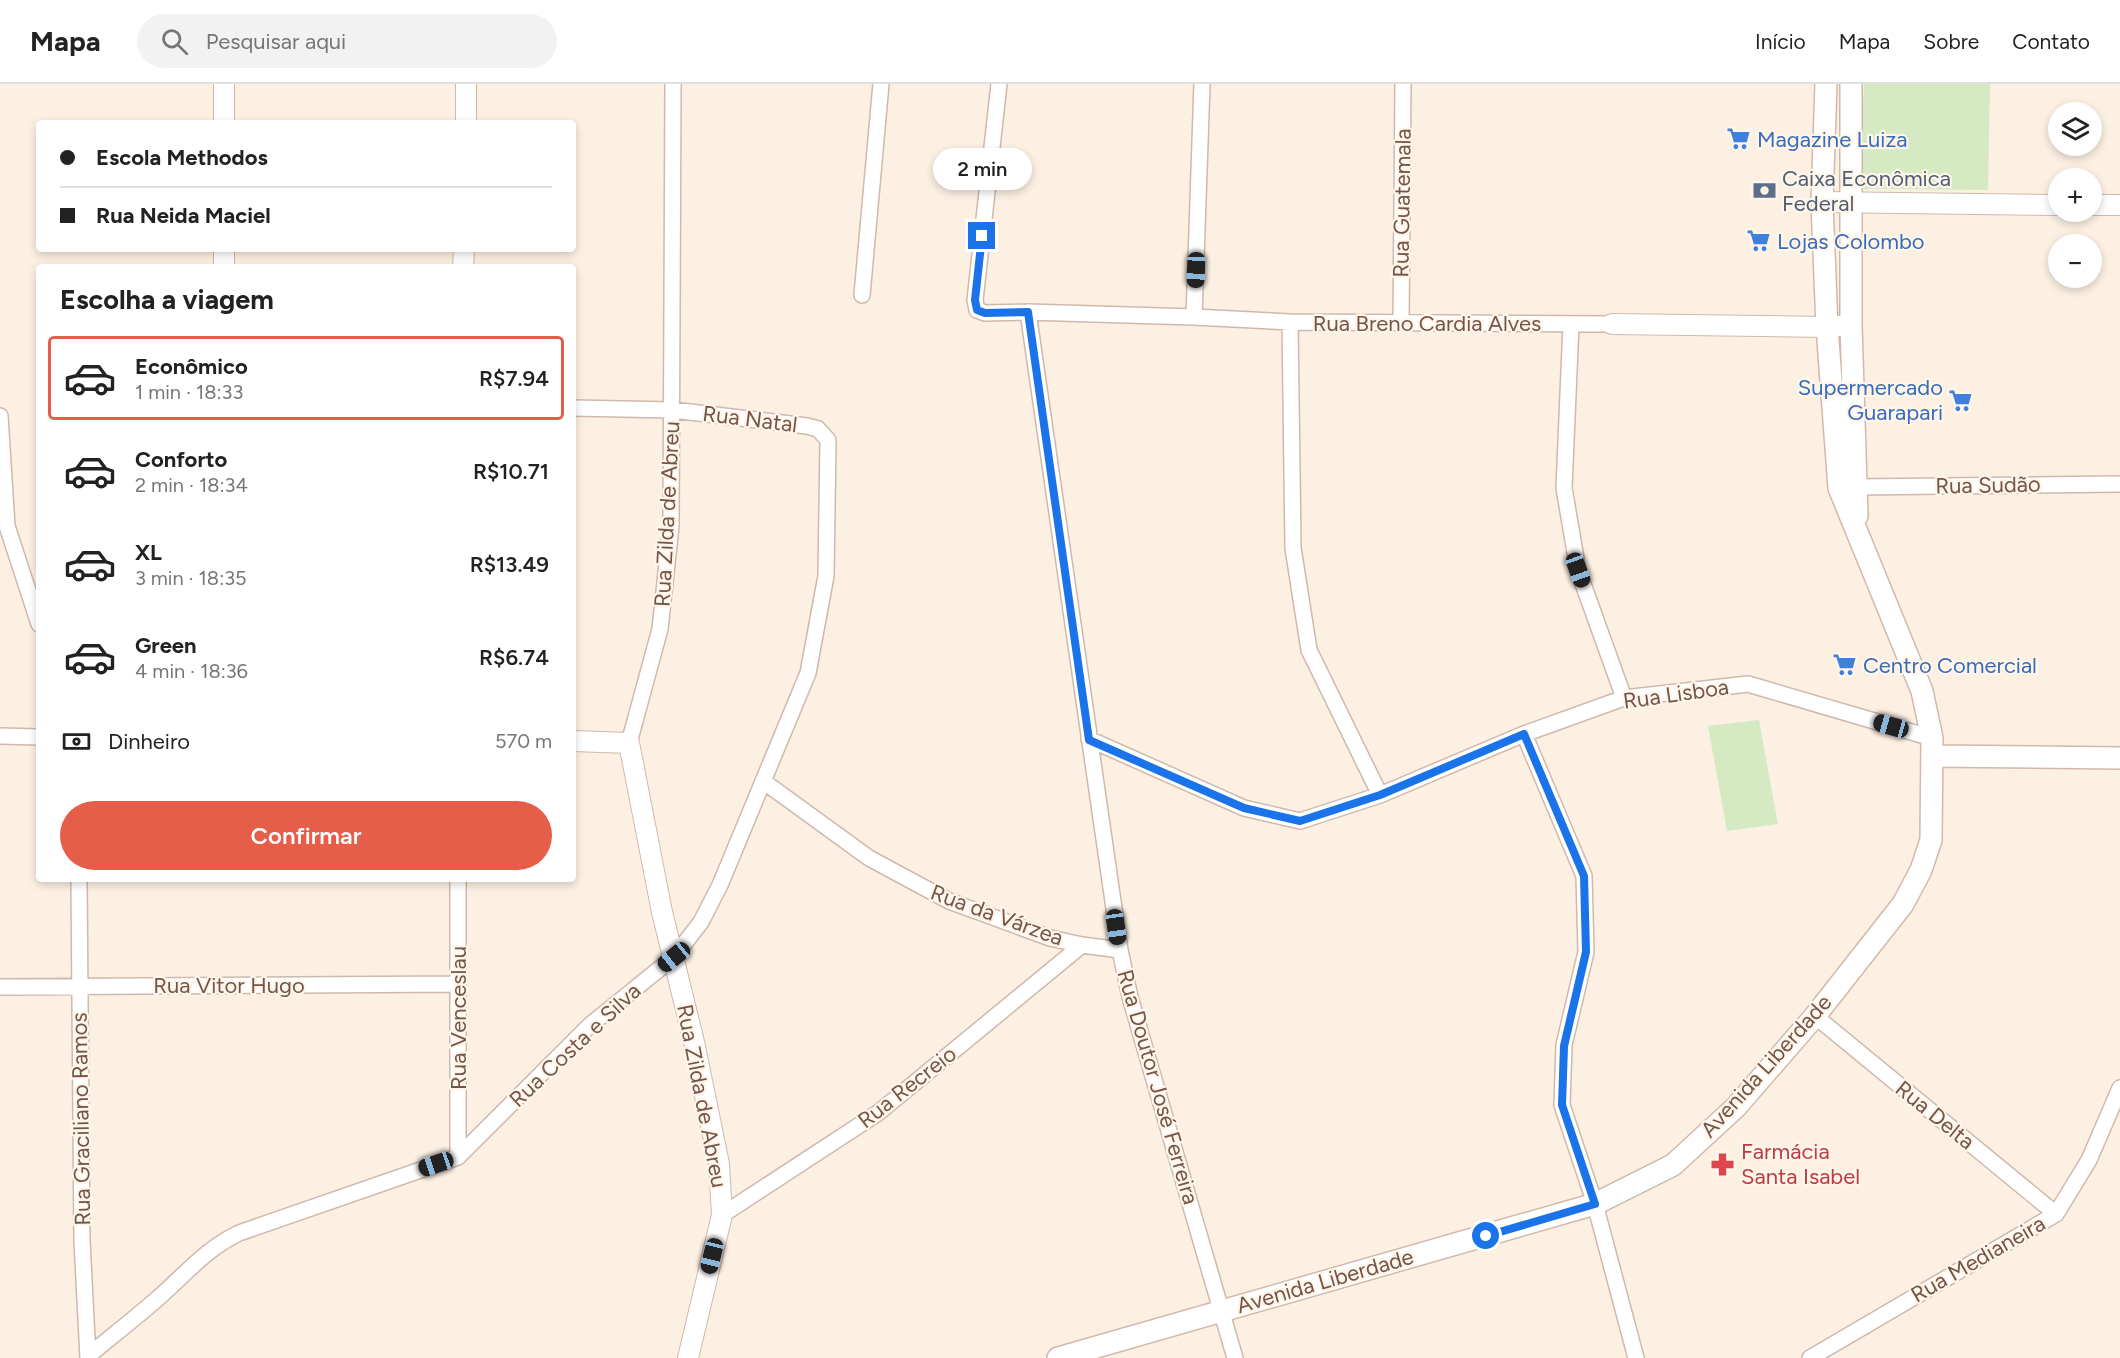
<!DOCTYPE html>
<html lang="pt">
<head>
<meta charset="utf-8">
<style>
  body { margin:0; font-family:Figtree,sans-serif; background:#f2f2f2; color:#222; height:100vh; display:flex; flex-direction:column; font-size:22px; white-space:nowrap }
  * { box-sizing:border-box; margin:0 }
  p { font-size:20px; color:#767676 }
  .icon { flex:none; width:33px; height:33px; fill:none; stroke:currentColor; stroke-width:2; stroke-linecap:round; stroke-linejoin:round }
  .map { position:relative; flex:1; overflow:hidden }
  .sheet { position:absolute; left:36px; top:180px; width:540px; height:618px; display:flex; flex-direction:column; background:#fff; border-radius:6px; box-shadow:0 3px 9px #0003 }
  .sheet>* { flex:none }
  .banner { position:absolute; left:36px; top:36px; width:540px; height:132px; border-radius:6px; box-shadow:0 3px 9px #0003; display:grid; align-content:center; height:132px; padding:0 24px; background:#fff }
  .tools { position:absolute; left:2048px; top:18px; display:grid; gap:12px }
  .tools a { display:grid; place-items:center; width:54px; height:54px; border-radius:50%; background:#fff; box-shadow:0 3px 9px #0003; font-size:30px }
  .end { position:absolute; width:27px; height:27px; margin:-14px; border:8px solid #1a73e8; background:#fff; box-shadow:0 0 0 3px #fff }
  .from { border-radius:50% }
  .bubble { position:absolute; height:42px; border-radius:21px; background:#fff; box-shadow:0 3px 9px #0003; font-size:20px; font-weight:600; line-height:42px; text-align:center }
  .car { position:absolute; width:18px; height:36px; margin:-18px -9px; border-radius:8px; box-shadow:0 0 4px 2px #0007; background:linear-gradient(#222 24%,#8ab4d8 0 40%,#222 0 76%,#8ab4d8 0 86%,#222 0) }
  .banner b { display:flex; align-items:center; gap:21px; height:57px; font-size:22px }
  .banner b+b { border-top:2px solid #e0e0e0 }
  .banner i { width:15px; height:15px; background:#222 }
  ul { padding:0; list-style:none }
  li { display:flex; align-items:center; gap:18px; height:84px; margin:0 12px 9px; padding:0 12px; border:3px solid transparent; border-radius:6px }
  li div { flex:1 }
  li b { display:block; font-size:22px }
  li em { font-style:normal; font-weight:600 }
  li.selected { border-color:#e65e49 }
  li>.icon { width:54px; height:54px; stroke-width:1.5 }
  h2 { padding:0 24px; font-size:27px; line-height:72px }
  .pay { display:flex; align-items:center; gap:15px; height:66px; padding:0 24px; font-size:22px }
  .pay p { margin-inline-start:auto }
  .cta { display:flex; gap:12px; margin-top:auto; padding:12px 24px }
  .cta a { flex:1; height:69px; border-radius:36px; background:#e65e49; color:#fff; font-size:24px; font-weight:600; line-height:69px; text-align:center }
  header { display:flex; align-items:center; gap:36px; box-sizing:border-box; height:84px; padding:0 30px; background:#fff; border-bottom:2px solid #e0e0e0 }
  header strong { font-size:28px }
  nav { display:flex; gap:33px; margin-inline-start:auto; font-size:21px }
  .search { width:420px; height:54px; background:#f2f2f2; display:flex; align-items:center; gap:15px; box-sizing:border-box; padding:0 21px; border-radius:33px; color:#767676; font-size:22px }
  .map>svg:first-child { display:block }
  .green { fill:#d5eac2 }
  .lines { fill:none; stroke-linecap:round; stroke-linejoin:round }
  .minor-casing { stroke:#cfb9ad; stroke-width:18 }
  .tertiary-casing { stroke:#cfb9ad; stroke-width:22 }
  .secondary-casing { stroke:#d2b8aa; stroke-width:24 }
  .minor { stroke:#fff; stroke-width:15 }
  .tertiary { stroke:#fff; stroke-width:20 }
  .secondary { stroke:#fff; stroke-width:21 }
  .route { stroke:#1a73e8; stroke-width:8 }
  .labels { text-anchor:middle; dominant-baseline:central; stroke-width:4.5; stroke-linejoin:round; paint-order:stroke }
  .shop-label { font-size:22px; fill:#366cbe; stroke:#fff5e9; text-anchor:start }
  .service-label { font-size:22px; fill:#4e5e75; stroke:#fff5e9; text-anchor:start }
  .street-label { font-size:22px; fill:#745549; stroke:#fff5e9 }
  .health-label { font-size:22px; fill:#be3a42; stroke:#fff5e9; text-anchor:start }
</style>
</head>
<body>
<header>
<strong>Mapa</strong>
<div class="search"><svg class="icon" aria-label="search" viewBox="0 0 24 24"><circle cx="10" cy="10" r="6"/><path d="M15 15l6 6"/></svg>Pesquisar aqui</div>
<nav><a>Início</a><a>Mapa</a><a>Sobre</a><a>Contato</a></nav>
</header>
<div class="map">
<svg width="2120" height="1274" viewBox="0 0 2120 1274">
  <rect width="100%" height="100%" fill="#fcf0e3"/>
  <path class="green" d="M1864 0H1990L1988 106 1857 105Z
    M1759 636 1778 740 1727 747 1708 642Z"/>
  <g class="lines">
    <defs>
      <path id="minor" d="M999 0 975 216 977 226 985 229 1028 228 1194 233 1290 238 1612 240
        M862 211 881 0
        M1028 228 1120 866 1130 913 1235 1274
        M1194 233 1202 0
        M1290 238 1293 464 1309 566 1380 711
        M1401 238 1403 0
        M1571 240 1564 404 1578 486 1624 614
        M0 332 7 442 39 540
        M1855 403 2120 400
        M1524 650 1584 792 1586 868 1564 961 1562 1021 1595 1120 1636 1274
        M0 652 39 653
        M1089 655 1244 724 1300 737 1380 711 1524 650 1624 614 1748 600 1932 654
        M629 659 660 545 671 442 673 0
        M763 697 869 774 949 817 1050 854 1082 861 1120 866
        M79 795 82 1157 88 1274
        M0 903 457 900
        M1815 932 2056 1130
        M458 1073V795
        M722 1131 878 1029 1082 861
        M88 1272C111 1253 134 1235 156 1216 185 1191 204 1166 239 1149L458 1073 589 942 674 873 701 838 720 801 808 589 826 492 828 356 818 345 807 342 673 326 573 324
        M1810 1274 2056 1130 2089 1076 2120 1004"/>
      <path id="tertiary" d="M224 39V0
        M466 39V0
        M1822 118 2058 121
        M2091 121H2120
        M224 183V165
        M463 183 464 165
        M1612 240 1827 243 1851 241
        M573 657 629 659 662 828 694 958 719 1080 722 1131 688 1274"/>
      <path id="secondary" d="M1851 0V241L1857 432
        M1933 672 2120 674
        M1058 1274 1595 1120 1673 1081 1736 1023 1815 932 1903 820 1921 786 1931 756 1932 654 1922 607 1839 404 1827 243 1822 118 1826 0"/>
    </defs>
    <use href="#minor" class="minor-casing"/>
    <use href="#tertiary" class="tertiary-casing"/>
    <use href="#secondary" class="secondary-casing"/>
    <use href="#minor" class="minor"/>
    <use href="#tertiary" class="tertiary"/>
    <use href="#secondary" class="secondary"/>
  </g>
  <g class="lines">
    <path class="route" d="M982 152 975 216 977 226 985 229 1028 228 1089 656 1244 724 1300 737 1380 711 1524 650 1584 792 1586 868 1564 962 1562 1021 1595 1120 1486 1152"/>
  </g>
  <defs>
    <symbol id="supermarket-bare" viewBox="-9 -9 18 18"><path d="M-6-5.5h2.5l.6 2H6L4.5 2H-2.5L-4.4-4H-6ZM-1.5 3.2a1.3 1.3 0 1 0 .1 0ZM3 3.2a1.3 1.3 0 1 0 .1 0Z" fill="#3f7fe0" stroke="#fff5e9" stroke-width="2.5" paint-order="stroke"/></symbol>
    <symbol id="bank-bare" viewBox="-9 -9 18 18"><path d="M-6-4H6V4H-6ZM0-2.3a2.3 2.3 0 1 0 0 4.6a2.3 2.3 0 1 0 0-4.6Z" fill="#5c6f8a" stroke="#fff5e9" stroke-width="2.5" paint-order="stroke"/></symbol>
    <symbol id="pharmacy-bare" viewBox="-9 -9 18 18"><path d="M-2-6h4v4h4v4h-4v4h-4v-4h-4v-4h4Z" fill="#e0444e" stroke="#fff5e9" stroke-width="2.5" paint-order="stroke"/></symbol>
  </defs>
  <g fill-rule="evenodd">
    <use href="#supermarket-bare" x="1722" y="38" width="33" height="33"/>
    <use href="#bank-bare" x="1748" y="90" width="33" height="33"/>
    <use href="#supermarket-bare" x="1742" y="140" width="33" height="33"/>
    <use href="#supermarket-bare" x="1944" y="300" width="33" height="33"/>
    <use href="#supermarket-bare" x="1828" y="564" width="33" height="33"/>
    <use href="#pharmacy-bare" x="1706" y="1064" width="33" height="33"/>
  </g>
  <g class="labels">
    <g class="shop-label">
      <text x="1757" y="55">Magazine Luiza</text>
      <text x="1777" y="157">Lojas Colombo</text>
      <text x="1943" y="303" text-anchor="end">Supermercado<tspan x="1943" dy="25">Guarapari</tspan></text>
      <text x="1863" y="581">Centro Comercial</text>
    </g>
    <g class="service-label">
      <text x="1782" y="94">Caixa Econômica<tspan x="1782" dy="25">Federal</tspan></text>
    </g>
    <g class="street-label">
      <text transform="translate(1402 119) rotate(-89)">Rua Guatemala</text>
      <text x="1427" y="239">Rua Breno Cardia Alves</text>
      <text transform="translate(750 335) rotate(7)">Rua Natal</text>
      <text transform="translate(1988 401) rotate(-1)">Rua Sudão</text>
      <text transform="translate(667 430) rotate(-87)">Rua Zilda de Abreu</text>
      <text transform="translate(1676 610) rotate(-8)">Rua Lisboa</text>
      <text transform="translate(997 831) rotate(20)">Rua da Várzea</text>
      <text x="229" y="901">Rua Vitor Hugo</text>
      <text transform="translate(458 934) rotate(-90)">Rua Venceslau</text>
      <text transform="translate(575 961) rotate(-43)">Rua Costa e Silva</text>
      <text transform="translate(1766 982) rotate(-48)">Avenida Liberdade</text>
      <text transform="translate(907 1003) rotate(-38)">Rua Recreio</text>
      <text transform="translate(1158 1003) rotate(74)">Rua Doutor José Ferreira</text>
      <text transform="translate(702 1012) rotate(79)">Rua Zilda de Abreu</text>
      <text transform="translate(1935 1031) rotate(39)">Rua Delta</text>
      <text transform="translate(81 1035) rotate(-91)">Rua Graciliano Ramos</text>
      <text transform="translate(1978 1175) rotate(-30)">Rua Medianeira</text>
      <text transform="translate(1325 1197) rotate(-16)">Avenida Liberdade</text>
    </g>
    <g class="health-label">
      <text x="1741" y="1067">Farmácia<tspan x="1741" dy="25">Santa Isabel</tspan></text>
    </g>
  </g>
</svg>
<div class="tools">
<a><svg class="icon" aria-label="layers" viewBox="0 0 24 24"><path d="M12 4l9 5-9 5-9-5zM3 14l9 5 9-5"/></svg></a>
<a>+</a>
<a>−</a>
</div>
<i class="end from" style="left:1486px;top:1152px"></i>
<i class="end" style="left:982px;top:152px"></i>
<div class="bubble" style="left:933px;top:64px;width:99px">2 min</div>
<i class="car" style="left:1196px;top:186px;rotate:182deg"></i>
<i class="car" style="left:1578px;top:486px;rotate:160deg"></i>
<i class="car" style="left:1891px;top:642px;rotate:286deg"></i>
<i class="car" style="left:1116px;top:843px;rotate:172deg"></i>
<i class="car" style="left:674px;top:873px;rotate:231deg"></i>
<i class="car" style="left:436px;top:1080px;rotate:251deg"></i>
<i class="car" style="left:712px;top:1172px;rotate:194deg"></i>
<div class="banner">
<b><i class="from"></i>Escola Methodos</b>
<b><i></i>Rua Neida Maciel</b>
</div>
<section class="sheet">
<h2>Escolha a viagem</h2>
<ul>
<li class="selected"><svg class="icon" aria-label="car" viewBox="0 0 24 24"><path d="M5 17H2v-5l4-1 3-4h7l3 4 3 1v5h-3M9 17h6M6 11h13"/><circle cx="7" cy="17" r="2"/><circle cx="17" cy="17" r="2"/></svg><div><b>Econômico</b><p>1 min · 18:33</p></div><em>R$7.94</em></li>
<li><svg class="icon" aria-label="car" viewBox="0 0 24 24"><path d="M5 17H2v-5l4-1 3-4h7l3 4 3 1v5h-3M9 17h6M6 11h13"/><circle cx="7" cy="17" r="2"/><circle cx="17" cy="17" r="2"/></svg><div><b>Conforto</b><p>2 min · 18:34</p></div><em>R$10.71</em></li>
<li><svg class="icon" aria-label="car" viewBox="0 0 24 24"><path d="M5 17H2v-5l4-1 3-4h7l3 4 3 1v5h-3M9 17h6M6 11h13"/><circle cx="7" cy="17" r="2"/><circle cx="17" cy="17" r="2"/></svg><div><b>XL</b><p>3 min · 18:35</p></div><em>R$13.49</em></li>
<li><svg class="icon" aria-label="car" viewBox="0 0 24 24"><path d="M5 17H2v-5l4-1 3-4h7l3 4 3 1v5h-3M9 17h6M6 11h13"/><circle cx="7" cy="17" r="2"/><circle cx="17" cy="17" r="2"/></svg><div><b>Green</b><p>4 min · 18:36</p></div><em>R$6.74</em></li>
</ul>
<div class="pay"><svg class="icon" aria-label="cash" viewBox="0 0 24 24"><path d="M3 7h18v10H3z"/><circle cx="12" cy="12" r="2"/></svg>Dinheiro<p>570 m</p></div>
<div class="cta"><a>Confirmar</a></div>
</section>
</div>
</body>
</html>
